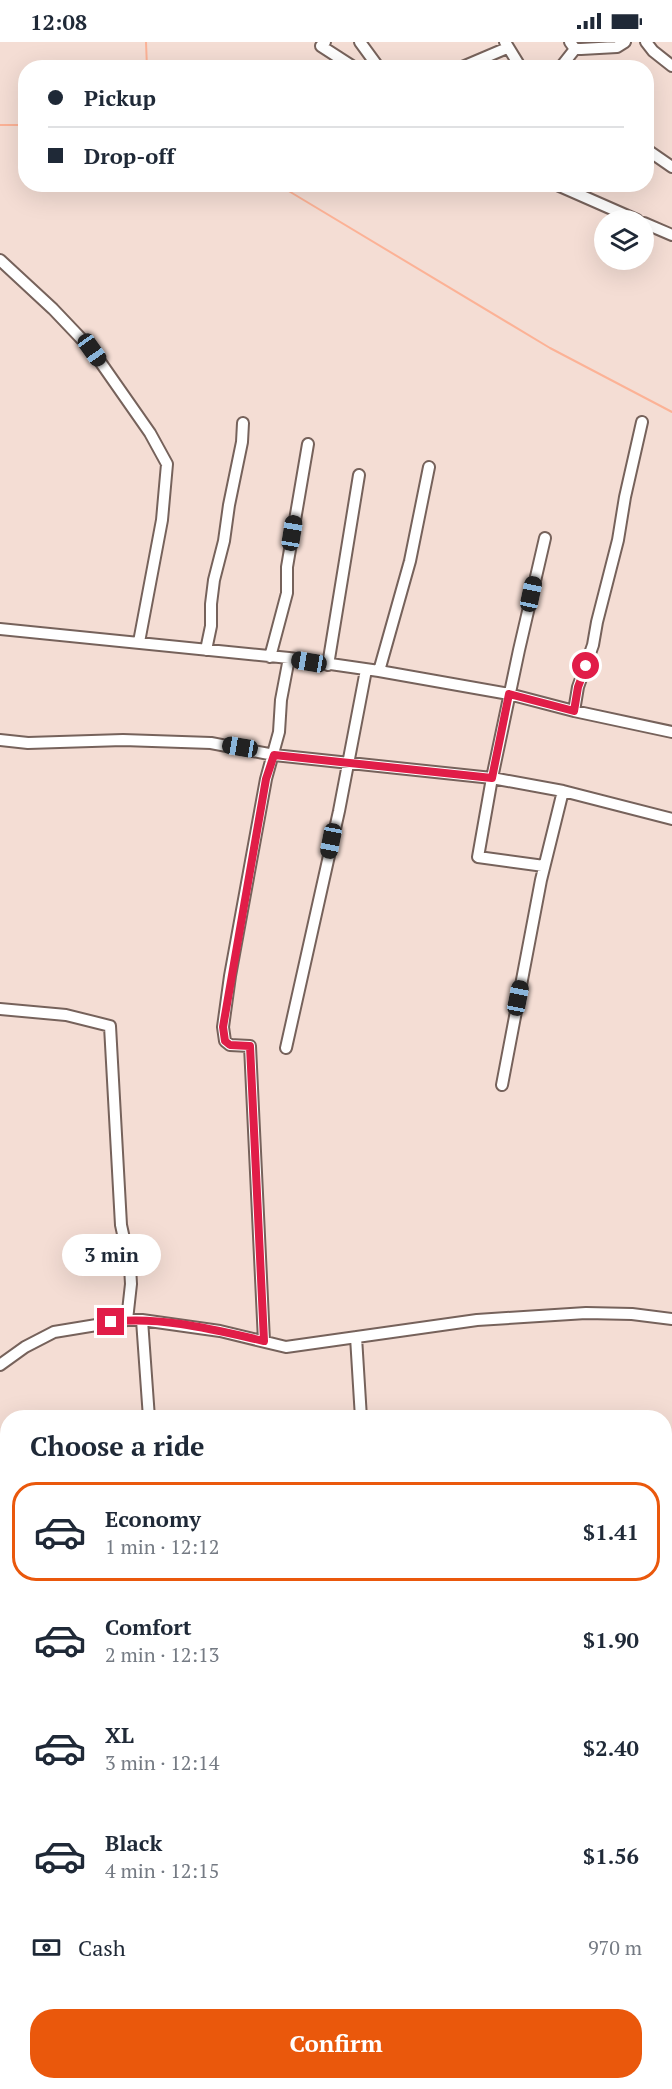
<!DOCTYPE html>
<html lang="en">
<head>
<meta charset="utf-8">
<style>
  body { margin:0; font-family:"PT Serif",serif; background:#f2f2f3; color:#1f2937; height:100vh; display:flex; flex-direction:column; font-size:22px; white-space:nowrap }
  * { box-sizing:border-box; margin:0 }
  p { font-size:20px; color:#747a83 }
  .icon { flex:none; width:33px; height:33px; fill:none; stroke:currentColor; stroke-width:2; stroke-linecap:round; stroke-linejoin:round }
  .map { position:relative; flex:1; overflow:hidden }
  .panel { position:absolute; left:0px; top:1368px; width:672px; height:680px; display:flex; flex-direction:column; background:#fff; border-radius:24px 24px 0 0; box-shadow:0 6px 24px #0002 }
  .panel>* { flex:none }
  .hud { position:absolute; left:18px; top:18px; width:636px; height:132px; border-radius:24px; box-shadow:0 6px 24px #0002; display:grid; align-content:center; height:132px; padding:0 30px; background:#fff }
  .buttons { position:absolute; left:594px; top:168px; display:grid; gap:12px }
  .buttons a { display:grid; place-items:center; width:60px; height:60px; border-radius:50%; background:#fff; box-shadow:0 6px 24px #0002; font-size:30px }
  .end { position:absolute; width:27px; height:27px; margin:-14px; border:8px solid #e11d48; background:#fff; box-shadow:0 0 0 3px #fff }
  .from { border-radius:50% }
  .bubble { position:absolute; height:42px; border-radius:21px; background:#fff; box-shadow:0 6px 24px #0002; font-size:20px; font-weight:800; line-height:42px; text-align:center }
  .car { position:absolute; width:18px; height:36px; margin:-18px -9px; border-radius:8px; box-shadow:0 0 4px 2px #0007; background:linear-gradient(#222 24%,#8ab4d8 0 40%,#222 0 76%,#8ab4d8 0 86%,#222 0) }
  .hud b { display:flex; align-items:center; gap:21px; height:57px; font-size:22px }
  .hud b+b { border-top:2px solid #e0e1e3 }
  .hud i { width:15px; height:15px; background:#1f2937 }
  ul { padding:0; list-style:none }
  li { display:flex; align-items:center; gap:18px; height:99px; margin:0 12px 9px; padding:0 18px; border:3px solid transparent; border-radius:24px }
  li div { flex:1 }
  li b { display:block; font-size:22px }
  li em { font-style:normal; font-weight:800 }
  li.selected { border-color:#ea580c }
  li>.icon { width:54px; height:54px; stroke-width:1.5 }
  h2 { padding:0 30px; font-size:27px; line-height:72px }
  .pay { display:flex; align-items:center; gap:15px; height:66px; padding:0 30px; font-size:22px }
  .pay p { margin-inline-start:auto }
  .cta { display:flex; gap:12px; margin-top:auto; padding:12px 30px }
  .cta a { flex:1; height:69px; border-radius:24px; background:#ea580c; color:#fff; font-size:24px; font-weight:800; line-height:69px; text-align:center }
  .status { display:flex; justify-content:space-between; align-items:center; height:42px; padding:0 30px; background:#fff; direction:ltr }
  .status svg { height:16px; fill:currentColor }
  .map>svg:first-child { display:block }
  .lines { fill:none; stroke-linecap:round; stroke-linejoin:round }
  .stream { stroke:#fcb296; stroke-width:2 }
  .minor-casing { stroke:#76625b; stroke-width:14 }
  .minor { stroke:#fff; stroke-width:10 }
  .route { stroke:#e11d48; stroke-width:8 }
</style>
</head>
<body>
<div class="status"><b>12:08</b><svg viewBox="0 0 49 12"><path d="M0 12V9h3v3zM5 12V6h3v6zM10 12V3h3v9zM15 12V0h3v12zM26 1h20v11H26zM47 4h2v5h-2z"/></svg></div>
<div class="map">
<svg width="672" height="2047" viewBox="0 0 672 2047">
  <rect width="100%" height="100%" fill="#f4ddd4"/>
  <g class="lines">
    <path class="stream" d="M146 0 147 26
      M0 83H26
      M277 142 550 306 672 370"/>
    <defs>
      <path id="minor" d="M325 0 321 4 355 26
        M360 0 379 26
        M505 0 521 26
        M570 0 575 7H581L617 5 625 0
        M646 0 653 9 672 24
        M460 26 507 6
        M560 26 575 7
        M646 107 672 125
        M555 142 637 178
        M644 181 672 193
        M0 218 53 267 92 308 150 391 167 422 162 478 139 600
        M545 496 519 608 492 736 563 749 672 777
        M0 587 289 616 379 629 509 652 574 669 672 690
        M206 608 211 584V562L214 538 224 499 229 463 242 400 243 381
        M270 615 287 551V525L308 402
        M328 623 359 433
        M379 629 410 519 429 425
        M574 669 578 645 593 603 597 580 618 498 625 455 642 380
        M0 698 28 701 123 698 211 701 274 713 492 736 478 815 544 824
        M0 967 66 973 110 984 121 1183 130 1224 131 1242 127 1278
        M286 1006 339 769 366 628
        M502 1043 541 838 563 749
        M142 1278 149 1376
        M356 1295 361 1376
        M264 1299 250 1004 230 1003 225 999 223 985 230 934 266 737 279 690 281 658 289 616
        M0 1323 25 1305 54 1290 127 1278H142L220 1289 286 1305 477 1278 586 1271 632 1272 672 1277
        M0 1422 8 1425
        M0 1547 8 1546
        M0 1619 8 1618
        M0 1690H8
        M0 1786H8
        M664 1902 672 1901
        M0 1975 8 1982
        M65 2040 72 2047
        M38 2047 42 2040
        M137 2047 144 2040"/>
    </defs>
    <use href="#minor" class="minor-casing"/>
    <use href="#minor" class="minor"/>
  </g>
  <g class="lines">
    <path class="route" d="M111 1280C161 1274 215 1288 264 1299L250 1004 230 1003 225 999 223 985 266 737 274 713 492 736 509 652 574 669 578 645 586 624"/>
  </g>
</svg>
<div class="buttons">
<a><svg class="icon" aria-label="layers" viewBox="0 0 24 24"><path d="M12 4l9 5-9 5-9-5zM3 14l9 5 9-5"/></svg></a>
</div>
<i class="end from" style="left:586px;top:624px"></i>
<i class="end" style="left:111px;top:1280px"></i>
<div class="bubble" style="left:62px;top:1192px;width:99px">3 min</div>
<i class="car" style="left:92px;top:308px;rotate:145deg"></i>
<i class="car" style="left:292px;top:491px;rotate:9deg"></i>
<i class="car" style="left:531px;top:552px;rotate:12deg"></i>
<i class="car" style="left:309px;top:620px;rotate:280deg"></i>
<i class="car" style="left:240px;top:705px;rotate:279deg"></i>
<i class="car" style="left:331px;top:799px;rotate:191deg"></i>
<i class="car" style="left:518px;top:956px;rotate:11deg"></i>
<div class="hud">
<b><i class="from"></i>Pickup</b>
<b><i></i>Drop-off</b>
</div>
<section class="panel">
<h2>Choose a ride</h2>
<ul>
<li class="selected"><svg class="icon" aria-label="car" viewBox="0 0 24 24"><path d="M5 17H2v-5l4-1 3-4h7l3 4 3 1v5h-3M9 17h6M6 11h13"/><circle cx="7" cy="17" r="2"/><circle cx="17" cy="17" r="2"/></svg><div><b>Economy</b><p>1 min · 12:12</p></div><em>$1.41</em></li>
<li><svg class="icon" aria-label="car" viewBox="0 0 24 24"><path d="M5 17H2v-5l4-1 3-4h7l3 4 3 1v5h-3M9 17h6M6 11h13"/><circle cx="7" cy="17" r="2"/><circle cx="17" cy="17" r="2"/></svg><div><b>Comfort</b><p>2 min · 12:13</p></div><em>$1.90</em></li>
<li><svg class="icon" aria-label="car" viewBox="0 0 24 24"><path d="M5 17H2v-5l4-1 3-4h7l3 4 3 1v5h-3M9 17h6M6 11h13"/><circle cx="7" cy="17" r="2"/><circle cx="17" cy="17" r="2"/></svg><div><b>XL</b><p>3 min · 12:14</p></div><em>$2.40</em></li>
<li><svg class="icon" aria-label="car" viewBox="0 0 24 24"><path d="M5 17H2v-5l4-1 3-4h7l3 4 3 1v5h-3M9 17h6M6 11h13"/><circle cx="7" cy="17" r="2"/><circle cx="17" cy="17" r="2"/></svg><div><b>Black</b><p>4 min · 12:15</p></div><em>$1.56</em></li>
</ul>
<div class="pay"><svg class="icon" aria-label="cash" viewBox="0 0 24 24"><path d="M3 7h18v10H3z"/><circle cx="12" cy="12" r="2"/></svg>Cash<p>970 m</p></div>
<div class="cta"><a>Confirm</a></div>
</section>
</div>
</body>
</html>
